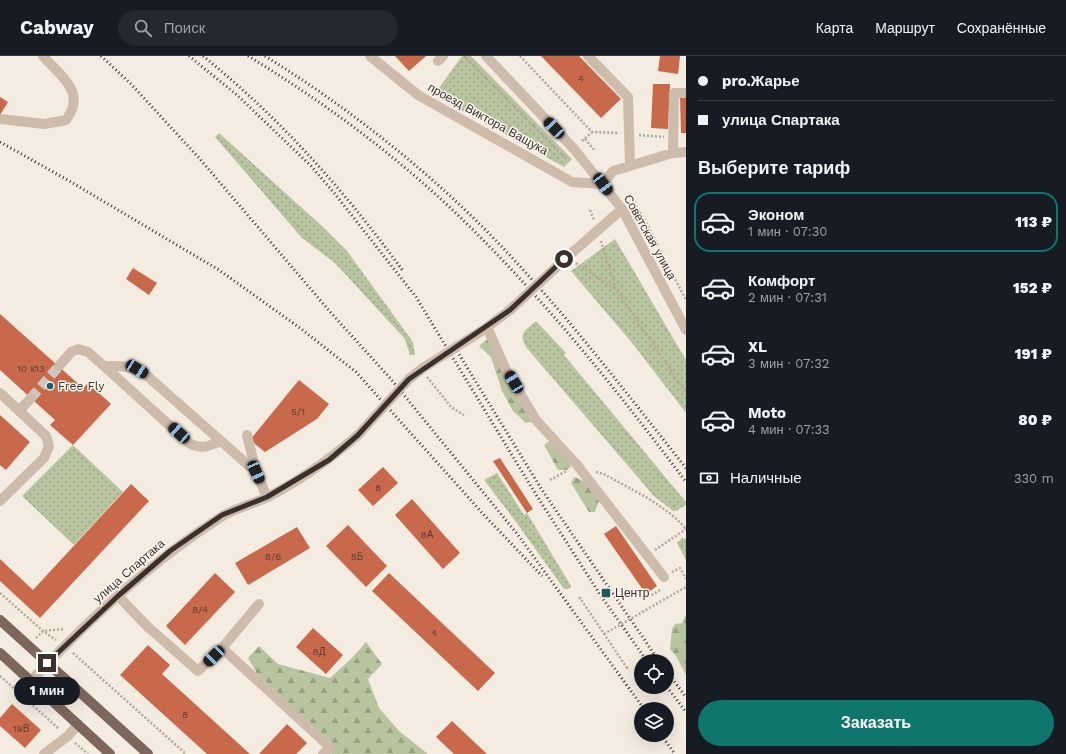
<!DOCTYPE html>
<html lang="ru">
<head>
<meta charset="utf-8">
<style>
  body { margin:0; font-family:"Work Sans",sans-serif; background:#242831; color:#f1f3f6; height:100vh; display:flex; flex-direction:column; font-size:15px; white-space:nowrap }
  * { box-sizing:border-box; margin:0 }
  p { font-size:13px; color:#9ea1a6 }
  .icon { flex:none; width:22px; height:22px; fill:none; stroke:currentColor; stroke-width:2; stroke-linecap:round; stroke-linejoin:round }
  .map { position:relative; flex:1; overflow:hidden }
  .details { display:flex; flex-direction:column; background:#171b24; width:380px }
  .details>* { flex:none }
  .top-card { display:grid; align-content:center; height:88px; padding:0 12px; background:#171b24 }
  .buttons { position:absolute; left:634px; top:598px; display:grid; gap:8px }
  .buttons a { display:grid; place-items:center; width:40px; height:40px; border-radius:50%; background:#171b24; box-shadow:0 4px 16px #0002; font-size:20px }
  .end { position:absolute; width:18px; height:18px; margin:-9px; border:5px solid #3b302b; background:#fff; box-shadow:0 0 0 2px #fff }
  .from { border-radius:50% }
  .bubble { position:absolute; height:28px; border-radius:14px; background:#171b24; box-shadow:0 4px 16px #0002; font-size:13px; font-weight:800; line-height:28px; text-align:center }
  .car { position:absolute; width:12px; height:24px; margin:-12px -6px; border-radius:5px; box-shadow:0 0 3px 1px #0007; background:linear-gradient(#222 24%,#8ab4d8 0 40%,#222 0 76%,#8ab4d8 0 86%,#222 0) }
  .top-card b { display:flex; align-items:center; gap:14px; height:38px; font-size:15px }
  .top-card b+b { border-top:1px solid #363941 }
  .top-card i { width:10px; height:10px; background:#f1f3f6 }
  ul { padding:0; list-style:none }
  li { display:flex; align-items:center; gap:12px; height:60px; margin:0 8px 6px; padding:0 4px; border:2px solid transparent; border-radius:16px }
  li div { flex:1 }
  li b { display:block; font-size:15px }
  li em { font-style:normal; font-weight:800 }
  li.current { border-color:#0f766e }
  li>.icon { width:36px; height:36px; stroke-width:1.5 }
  h2 { padding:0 12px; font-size:18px; line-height:48px }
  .pay { display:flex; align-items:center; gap:10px; height:44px; padding:0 12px; font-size:15px }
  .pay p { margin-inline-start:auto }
  .button { display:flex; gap:8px; margin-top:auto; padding:8px 12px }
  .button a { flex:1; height:46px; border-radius:24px; background:#0f766e; color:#fff; font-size:16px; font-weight:800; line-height:46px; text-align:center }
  header { display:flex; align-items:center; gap:24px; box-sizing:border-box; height:56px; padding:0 20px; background:#171b24; border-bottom:1px solid #363941 }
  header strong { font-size:19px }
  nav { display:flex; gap:22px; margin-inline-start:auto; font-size:14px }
  .search { width:280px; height:36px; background:#242831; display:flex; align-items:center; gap:10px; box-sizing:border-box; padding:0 14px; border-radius:22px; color:#9ea1a6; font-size:15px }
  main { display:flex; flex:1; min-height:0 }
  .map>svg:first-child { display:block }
  .grass { fill:url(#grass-dots) }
  .forest { fill:url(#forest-firs) }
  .building { fill:#c8694b }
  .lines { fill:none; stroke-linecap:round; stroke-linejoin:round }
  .minor-tunnel { stroke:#cfc6bd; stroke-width:10; stroke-dasharray:10 5; stroke-linecap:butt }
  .path { stroke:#b9a596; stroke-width:2.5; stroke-dasharray:2 2; stroke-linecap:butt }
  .minor { stroke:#cdbbac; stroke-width:10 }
  .major { stroke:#7d675c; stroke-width:10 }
  .rail { stroke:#3b302b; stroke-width:3; stroke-dasharray:1 3; stroke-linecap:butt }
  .path-bridge { stroke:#b9a596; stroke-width:2.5; stroke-dasharray:2 2; stroke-linecap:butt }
  .minor-bridge { stroke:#cdbbac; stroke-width:10 }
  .route { stroke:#3b302b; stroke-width:5 }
  .poi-dot { fill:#1f5a5e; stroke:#fbf5ee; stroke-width:1.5 }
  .labels { text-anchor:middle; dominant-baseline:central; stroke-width:3; stroke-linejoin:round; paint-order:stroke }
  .number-label { font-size:10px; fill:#5e3e33 }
  .street-label { font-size:12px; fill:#3b302b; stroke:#fbf5ee }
  .poi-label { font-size:12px; fill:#3b302b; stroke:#fbf5ee; text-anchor:start }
</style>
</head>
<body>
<header>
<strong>Cabway</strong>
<div class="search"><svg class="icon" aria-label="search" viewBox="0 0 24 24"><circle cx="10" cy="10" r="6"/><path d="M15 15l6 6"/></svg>Поиск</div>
<nav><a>Карта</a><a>Маршрут</a><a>Сохранённые</a></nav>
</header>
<main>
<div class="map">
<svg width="686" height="698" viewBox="0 0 686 698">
  <defs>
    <pattern id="grass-dots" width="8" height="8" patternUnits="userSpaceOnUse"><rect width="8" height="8" fill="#b8c4a0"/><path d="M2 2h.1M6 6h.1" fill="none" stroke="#97a083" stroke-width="1.8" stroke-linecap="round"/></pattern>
    <pattern id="forest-firs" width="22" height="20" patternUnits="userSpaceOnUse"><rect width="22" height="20" fill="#b8c4a0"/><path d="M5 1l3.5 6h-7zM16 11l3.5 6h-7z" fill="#97a083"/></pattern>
  </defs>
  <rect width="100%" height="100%" fill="#f4ebe1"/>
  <path class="grass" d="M462 0H471L572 103 564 111 434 39Z
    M219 77 323 171 347 195 413 286 415 299H410L405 283 335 207 302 182 215 81Z
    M615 183 686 304V357L633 288 571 215Z
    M536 265 566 297 564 299 686 446V449L676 455H673L654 440 526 291C518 277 525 275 536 265Z
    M73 389 123 436 74 489 22 440Z
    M497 417 524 459 527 457 571 530 569 533H564L516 466 484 424Z
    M682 482 686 483V504L677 487Z"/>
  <path class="forest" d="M487 283H492L535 363 531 366 526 367 513 355 502 335 491 301 479 290Z
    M548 386H552L569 405 571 411 566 414H558L544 389Z
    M574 421C586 424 594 434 599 445L595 456H589L571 427Z
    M685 560H686V619L676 600 670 593 672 573 675 568 682 567Z
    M366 586 382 608 368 623 379 652 399 675 428 698H332L272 644 248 602 259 590 278 608 330 622 351 603Z"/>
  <path class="building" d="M395 0H426L409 15Z
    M541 0H579L621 43 601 62Z
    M660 0H680L678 18 658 15Z
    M653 28H670L668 73 651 72Z
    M0 41 8 46 0 59Z
    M680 41H686V77H681Z
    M133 212 157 227 149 239 126 223Z
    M0 258 83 332 88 327 111 348 73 389 50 369 55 364 0 314Z
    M299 324 329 348 317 363 265 396 250 384Z
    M0 359 30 386 6 414 0 409Z
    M500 402 533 453 527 457 493 405Z
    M383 411 398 427 373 450 358 434Z
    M131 428 149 445 40 562 0 525V503L33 534Z
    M412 443 460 497 443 513 395 459Z
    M348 469 387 510 366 531 326 490Z
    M616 470 657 530 646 538 604 478Z
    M297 471 310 492 248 529 235 507Z
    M215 517 235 536 185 589 166 570Z
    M389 517 495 617 478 635 372 535Z
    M313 572 343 599 326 618 296 591Z
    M148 589 170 609 162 618 250 698H207L120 619Z
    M12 648 41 674 25 692 0 670V662Z
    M452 665 487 698H454L436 681Z
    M287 668 307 687 296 698H259Z"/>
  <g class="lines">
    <path class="minor-tunnel" d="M31 342 59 310"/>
    <path class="path" d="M464 0 564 101 566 99
      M520 0 592 76 618 77
      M639 79 664 81
      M585 83 595 95
      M582 85 592 76
      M630 139 648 170 686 244
      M590 154 594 164
      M601 185 616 233 686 337
      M576 207 615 233
      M427 321 451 351 464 359
      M596 416 604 418C632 434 666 449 686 473
      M550 424 568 414
      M655 494 686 473
      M672 516 680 512 686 523
      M0 537 43 575 56 584
      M648 541 662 533
      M579 543 580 542 627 612 625 613
      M36 582 43 575 65 573
      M73 597 186 698
      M0 620 59 673
      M75 687 88 698"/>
    <path class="minor" d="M370 0 418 39 572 126 603 128 613 115 673 97 686 96
      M486 0 574 93 622 153 686 274
      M588 0 628 41 630 109
      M438 5 443 0
      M0 63 44 68 66 64C87 36 61 21 43 0
      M673 97 674 37H686
      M565 203 622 153
      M487 271 506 314 536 364 577 409 664 521
      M482 275 510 254
      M59 310 71 296 78 293 88 296 104 310C120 310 131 309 145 318L256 416
      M104 310 189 387C201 394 209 390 221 385
      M0 337 46 380 49 390 44 402 0 445
      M19 355 31 342
      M247 379 256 416 267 441
      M118 540 148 571 198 615 222 592 330 691 323 698
      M222 592 259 548
      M31 625C88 564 150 506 221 461 235 452 253 448 268 441 301 424 330 403 358 379
      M44 698 68 680 78 668"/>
    <path class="major" d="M0 564 148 698
      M0 597 110 698"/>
    <path class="rail" d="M101 0 131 28 199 102 332 258 390 322 518 479 644 653
      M189 0 237 39 311 110 335 138 416 241 535 437 601 540 647 605
      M203 0C280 62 345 135 403 215
      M248 0C324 46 398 101 462 163 544 243 617 334 686 426
      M265 0C357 57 444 127 517 207 577 272 631 343 686 412
      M0 86 71 126 219 214 300 272 356 316 485 460 542 520
      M457 295 542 434 659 605
      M667 616 686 641
      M667 631 686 656
      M661 679 675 698"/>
    <path class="path-bridge" d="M604 578 686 531"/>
    <path class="minor-bridge" d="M510 254 565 203
      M358 379 409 323 423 312 480 276"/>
  </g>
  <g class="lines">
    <path class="route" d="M47 607 118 540 170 495 222 459 267 441 329 404 358 379 409 323 510 254 564 203"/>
  </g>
  <g class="poi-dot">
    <circle cx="50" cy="330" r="4"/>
    <rect x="601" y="532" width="10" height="10" rx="2"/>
  </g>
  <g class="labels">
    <g class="number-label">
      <text x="581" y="22">4</text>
      <text x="31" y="312">10 к13</text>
      <text x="298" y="355">5/1</text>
      <text x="378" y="431">8</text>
      <text x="427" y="478">8А</text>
      <text x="273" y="500">8/6</text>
      <text x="357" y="500">8Б</text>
      <text x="200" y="553">8/4</text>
      <text x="434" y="576">4</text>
      <text x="319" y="595">8Д</text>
      <text x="185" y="658">8</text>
      <text x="21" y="672">19В</text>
    </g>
    <g class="street-label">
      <text transform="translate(488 63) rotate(29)">проезд Виктора Ващука</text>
      <text transform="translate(650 181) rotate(61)">Советская улица</text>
      <text transform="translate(129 515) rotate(-41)">улица Спартака</text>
    </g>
    <g class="poi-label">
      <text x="58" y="330">Free Fly</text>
      <text x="615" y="537">Центр</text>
    </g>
  </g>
</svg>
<div class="buttons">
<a><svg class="icon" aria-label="locate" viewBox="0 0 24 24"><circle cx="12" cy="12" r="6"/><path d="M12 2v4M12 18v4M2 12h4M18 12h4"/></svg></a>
<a><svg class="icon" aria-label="layers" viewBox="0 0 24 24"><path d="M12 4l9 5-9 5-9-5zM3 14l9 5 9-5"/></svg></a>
</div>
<i class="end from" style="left:564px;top:203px"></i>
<i class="end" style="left:47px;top:607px"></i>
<div class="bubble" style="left:14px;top:621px;width:66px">1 мин</div>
<i class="car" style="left:554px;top:72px;rotate:317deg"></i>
<i class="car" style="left:603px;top:128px;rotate:143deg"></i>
<i class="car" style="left:137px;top:313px;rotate:121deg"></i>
<i class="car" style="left:514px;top:326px;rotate:329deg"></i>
<i class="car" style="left:179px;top:377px;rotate:312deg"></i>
<i class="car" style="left:256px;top:416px;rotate:156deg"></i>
<i class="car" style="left:214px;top:600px;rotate:226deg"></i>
</div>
<section class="details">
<div class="top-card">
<b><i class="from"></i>pro.Жарье</b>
<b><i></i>улица Спартака</b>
</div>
<h2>Выберите тариф</h2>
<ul>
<li class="current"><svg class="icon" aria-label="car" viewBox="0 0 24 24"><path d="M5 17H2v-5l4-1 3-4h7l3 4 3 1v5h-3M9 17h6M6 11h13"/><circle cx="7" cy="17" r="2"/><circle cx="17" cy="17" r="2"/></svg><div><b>Эконом</b><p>1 мин · 07:30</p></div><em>113 ₽</em></li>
<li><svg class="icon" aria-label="car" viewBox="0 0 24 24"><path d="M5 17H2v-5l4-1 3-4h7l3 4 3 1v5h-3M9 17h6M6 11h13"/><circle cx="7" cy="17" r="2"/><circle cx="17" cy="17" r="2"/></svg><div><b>Комфорт</b><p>2 мин · 07:31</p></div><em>152 ₽</em></li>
<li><svg class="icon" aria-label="car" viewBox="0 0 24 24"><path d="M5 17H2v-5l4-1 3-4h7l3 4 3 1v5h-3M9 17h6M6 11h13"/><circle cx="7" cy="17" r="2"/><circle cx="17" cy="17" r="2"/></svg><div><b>XL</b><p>3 мин · 07:32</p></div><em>191 ₽</em></li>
<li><svg class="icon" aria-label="car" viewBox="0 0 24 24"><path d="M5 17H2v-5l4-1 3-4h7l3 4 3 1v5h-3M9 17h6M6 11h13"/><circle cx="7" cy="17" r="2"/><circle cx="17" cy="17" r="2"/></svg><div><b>Moto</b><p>4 мин · 07:33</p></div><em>80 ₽</em></li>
</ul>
<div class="pay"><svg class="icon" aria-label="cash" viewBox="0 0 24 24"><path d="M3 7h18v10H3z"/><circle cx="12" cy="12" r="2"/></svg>Наличные<p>330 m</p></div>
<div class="button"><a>Заказать</a></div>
</section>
</main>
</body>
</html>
